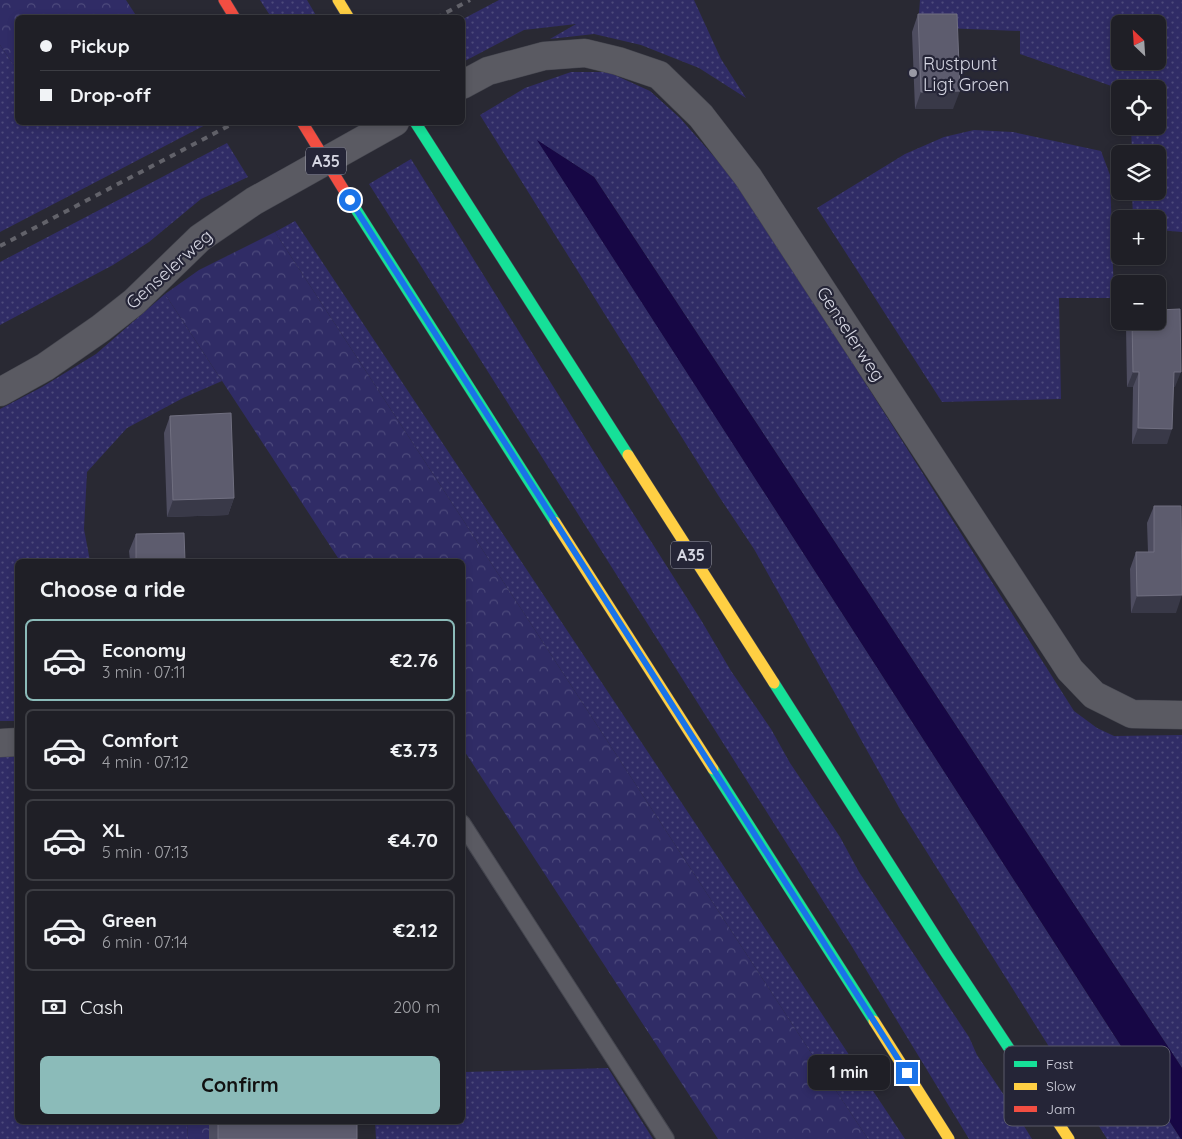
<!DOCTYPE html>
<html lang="en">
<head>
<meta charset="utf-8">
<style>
  body { margin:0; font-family:Quicksand,sans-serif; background:#2c2c32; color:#f1f3f6; height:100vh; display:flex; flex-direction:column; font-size:19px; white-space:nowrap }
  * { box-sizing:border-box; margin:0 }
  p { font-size:16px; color:#a1a2a7 }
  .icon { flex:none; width:28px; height:28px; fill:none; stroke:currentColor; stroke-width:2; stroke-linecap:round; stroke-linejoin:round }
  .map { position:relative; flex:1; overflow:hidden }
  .details { position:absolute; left:15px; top:559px; width:450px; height:565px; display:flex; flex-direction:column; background:#1f1f26; border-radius:8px; box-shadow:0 2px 8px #0003,0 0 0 1px #3c3d43 }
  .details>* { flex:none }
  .banner { position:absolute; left:15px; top:15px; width:450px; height:110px; border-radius:8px; box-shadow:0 2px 8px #0003,0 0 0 1px #3c3d43; display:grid; align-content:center; height:110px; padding:0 25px; background:#1f1f26 }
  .needle { width:32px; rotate:335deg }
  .fabs { position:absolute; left:1111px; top:15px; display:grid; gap:10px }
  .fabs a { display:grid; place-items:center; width:55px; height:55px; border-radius:8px; background:#1f1f26; box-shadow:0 2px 8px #0003,0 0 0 1px #3c3d43; font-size:25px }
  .end { position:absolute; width:22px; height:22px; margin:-11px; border:6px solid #1a73e8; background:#fff; box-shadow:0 0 0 2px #fff }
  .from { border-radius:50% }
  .bubble { position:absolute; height:35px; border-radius:8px; background:#1f1f26; box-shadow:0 2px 8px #0003,0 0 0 1px #3c3d43; font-size:16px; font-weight:700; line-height:35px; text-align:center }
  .banner b { display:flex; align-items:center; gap:18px; height:48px; font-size:19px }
  .banner b+b { border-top:1px solid #3c3d43 }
  .banner i { width:12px; height:12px; background:#f1f3f6 }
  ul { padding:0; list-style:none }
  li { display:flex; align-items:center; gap:15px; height:82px; margin:0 10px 8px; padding:0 15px; border:2px solid #3c3d43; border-radius:8px }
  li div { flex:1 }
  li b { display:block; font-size:19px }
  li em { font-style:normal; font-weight:700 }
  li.on { border-color:#8bbbb9 }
  li>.icon { width:45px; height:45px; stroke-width:1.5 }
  h2 { padding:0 25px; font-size:22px; line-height:60px }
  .pay { display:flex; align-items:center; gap:12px; height:55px; padding:0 25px; font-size:19px }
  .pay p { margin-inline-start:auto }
  .action { display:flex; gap:10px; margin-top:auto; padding:10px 25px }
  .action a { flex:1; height:58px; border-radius:8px; background:#8bbbb9; color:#111; font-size:20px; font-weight:700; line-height:58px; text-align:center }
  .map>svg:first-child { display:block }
  .grass { fill:url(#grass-dots); fill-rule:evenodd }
  .forest { fill:url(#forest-crowns) }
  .water { fill:#170745 }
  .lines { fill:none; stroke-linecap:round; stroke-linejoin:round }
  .lane-casing { stroke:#45464f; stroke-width:18 }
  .street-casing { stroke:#45464f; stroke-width:29 }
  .fast-casing { stroke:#45464f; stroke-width:12 }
  .slow-casing { stroke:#45464f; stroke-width:12 }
  .jam-casing { stroke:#45464f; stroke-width:12 }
  .lane { stroke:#5a5a62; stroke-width:16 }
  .street { stroke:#5a5a62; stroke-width:28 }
  .fast { stroke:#16e098; stroke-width:11 }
  .slow { stroke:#ffcf43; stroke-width:11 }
  .jam { stroke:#f24e42; stroke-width:11 }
  .rail { stroke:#62626a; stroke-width:4; stroke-dasharray:6 6; stroke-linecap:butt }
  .jam-bridge-casing { stroke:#45464f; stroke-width:12; stroke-linecap:butt }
  .jam-bridge { stroke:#f24e42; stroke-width:11 }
  .wall { fill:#4e4d60 }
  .shaded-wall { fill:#393948 }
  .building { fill:#5d5c6e; stroke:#706f80 }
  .route { stroke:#1a73e8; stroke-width:6 }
  .poi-dot { fill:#9999a5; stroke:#252537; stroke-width:2 }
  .labels { text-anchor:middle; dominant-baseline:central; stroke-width:4.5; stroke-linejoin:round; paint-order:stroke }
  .shield { fill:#252537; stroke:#a0a1af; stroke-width:1 }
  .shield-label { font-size:16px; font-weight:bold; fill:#d5d6e2 }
  .poi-label { font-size:18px; fill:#d5d6e2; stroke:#252537; text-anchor:start }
  .street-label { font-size:18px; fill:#d5d6e2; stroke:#252537 }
  .key { fill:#252537; stroke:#5a5a6a; stroke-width:1 }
  .key-label { font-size:14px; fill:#d5d6e2 }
</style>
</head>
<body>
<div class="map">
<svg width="1182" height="1139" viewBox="0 0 1182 1139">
  <defs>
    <pattern id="grass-dots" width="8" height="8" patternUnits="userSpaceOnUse" patternTransform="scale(1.25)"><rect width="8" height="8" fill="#302c66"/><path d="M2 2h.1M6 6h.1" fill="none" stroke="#4d4a7c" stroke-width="1.8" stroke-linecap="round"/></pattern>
    <pattern id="forest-crowns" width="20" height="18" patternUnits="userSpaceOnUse" patternTransform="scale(1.25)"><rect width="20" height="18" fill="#302c66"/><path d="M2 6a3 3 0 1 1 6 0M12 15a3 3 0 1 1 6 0" fill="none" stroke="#4d4a7c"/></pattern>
  </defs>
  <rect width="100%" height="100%" fill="#292933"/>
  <path class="grass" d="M260 0H307L317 17H271Z
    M499 0H694L721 59 746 98 699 68 641 45 594 34 550 39 576 24 524 30 463 62V19Z
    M920 0H1182V232L1158 230V219H1133L1132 191H1158V154H1132L1131 126H1158V89H1120L1020 54V31L918 27ZM1120 24H1158V61H1120Z
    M0 45 17 70 18 122 209 123 0 232Z
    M571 72H608L650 91 680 118 732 177 773 238 1074 711 1097 728 1114 736 1182 735V1068L594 177 538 141 1181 1139H1107L901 811 754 549 718 495 480 115 525 88Z
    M974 130 1013 132 1101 151 1110 175 1114 298H1059L1061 399 942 402 817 208 905 154 944 137Z
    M227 143 248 177 201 199 149 242 113 265 0 325V262Z
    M411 159 596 455 701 620 731 671 771 729 790 763 840 837 859 872 969 1037 977 1055 1016 1113 1032 1139H969L851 945 369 184Z
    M295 221 905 1139H868L815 1059 275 232Z
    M165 294 222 381 183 398 127 428 87 472 84 529 90 561H18L17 721H0V409L42 387 96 354Z
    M18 754V1121H187L188 1139H0V755Z
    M608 1068 653 1139H376L375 1121H462L463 1072Z"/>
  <path class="forest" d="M0 0H126L137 17 18 18 17 70 0 45Z
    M275 232 815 1059 868 1139H718L463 749 462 561H340L165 294 199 270Z
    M187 1121H227V1139H188Z"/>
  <path class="water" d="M537 140 594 177 1182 1068V1139H1181Z"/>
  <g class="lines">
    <defs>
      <path id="lane" d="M462 823 666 1139"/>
      <path id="street" d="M462 85 488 71 544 56 585 53 618 61 659 75 701 116 748 177 1070 670 1094 695 1132 714 1182 715
        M0 392 45 367 101 328 134 302 200 238 254 201 395 122
        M0 743 18 742"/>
      <path id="fast" d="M415 122 628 455
        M350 200 555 522
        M774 683 946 953 1026 1074
        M713 769 874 1021"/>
      <path id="slow" d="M338 0 349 18
        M628 455 774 683
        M555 522 713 769
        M874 1021 949 1139
        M1026 1074 1069 1139"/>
      <path id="jam" d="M224 0 235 18"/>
    </defs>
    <use href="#lane" class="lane-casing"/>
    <use href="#street" class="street-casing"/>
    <use href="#fast" class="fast-casing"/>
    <use href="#slow" class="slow-casing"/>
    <use href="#jam" class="jam-casing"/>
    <use href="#lane" class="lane"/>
    <use href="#street" class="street"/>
    <use href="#fast" class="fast"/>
    <use href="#slow" class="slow"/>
    <use href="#jam" class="jam"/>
    <path class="rail" d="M436 18 470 0
      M0 246 236 122"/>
    <defs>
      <path id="jam-bridge" d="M302 122 350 200"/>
    </defs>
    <use href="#jam-bridge" class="jam-bridge-casing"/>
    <use href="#jam-bridge" class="jam-bridge"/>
  </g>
  <path class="wall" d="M918 14 953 109H915L912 32Z
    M1128 321H1158L1175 387H1173L1167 444H1132L1133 387H1127L1126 326Z
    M170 416 234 498 228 515 167 517 164 433Z
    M1154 506 1176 613H1131L1130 569 1136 552H1148L1147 523Z
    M136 534 185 561H130L129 551Z
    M209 1121H357V1139H209Z"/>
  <path class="shaded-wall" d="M960 91 953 109H915L921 92Z
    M1133 372H1139L1133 387H1127Z
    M1174 372H1181L1175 387H1168Z
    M1138 428 1172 429 1167 444H1132Z
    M234 498 228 515 167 517 173 500Z
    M1182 595 1176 613H1131L1137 596Z"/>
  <path class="building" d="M918 14H957L960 91 921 92Z
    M1180 309 1181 372H1174L1172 429 1138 428 1139 372H1133L1132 321H1158V310Z
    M231 413 234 498 173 500 170 416Z
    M1154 506H1181L1182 595 1137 596 1136 552H1154Z
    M184 533 185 561H136V534Z
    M218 1121H357V1139H218Z"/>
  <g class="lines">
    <path class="route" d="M350 200 907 1073"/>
  </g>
  <circle class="poi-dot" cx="913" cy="73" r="5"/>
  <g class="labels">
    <g class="shield">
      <rect x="306" y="147.5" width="40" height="27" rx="4"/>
      <rect x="671" y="541.5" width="40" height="27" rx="4"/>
    </g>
    <g class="shield-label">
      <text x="326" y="161">A35</text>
      <text x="691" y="555">A35</text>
    </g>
    <g class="poi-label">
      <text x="923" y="63">Rustpunt<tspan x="923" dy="21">Ligt Groen</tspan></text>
    </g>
    <g class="street-label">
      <text transform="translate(169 269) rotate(-42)">Genselerweg</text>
      <text transform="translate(851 334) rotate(57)">Genselerweg</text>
    </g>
  </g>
  <rect x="1004" y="1046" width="166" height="80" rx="8" class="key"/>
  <rect x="1014" y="1061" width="23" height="6" fill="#16e098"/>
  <rect x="1014" y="1083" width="23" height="7" fill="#ffcf43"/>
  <rect x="1014" y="1106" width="23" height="6" fill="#f24e42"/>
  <g class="key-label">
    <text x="1046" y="1069">Fast</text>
    <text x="1046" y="1091">Slow</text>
    <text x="1046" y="1114">Jam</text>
  </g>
</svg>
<div class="fabs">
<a><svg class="needle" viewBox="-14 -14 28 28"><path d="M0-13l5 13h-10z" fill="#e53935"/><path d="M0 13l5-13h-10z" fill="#a1a2a7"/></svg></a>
<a><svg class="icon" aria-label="locate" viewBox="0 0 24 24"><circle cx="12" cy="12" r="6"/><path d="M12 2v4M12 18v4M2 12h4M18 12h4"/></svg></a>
<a><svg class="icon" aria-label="layers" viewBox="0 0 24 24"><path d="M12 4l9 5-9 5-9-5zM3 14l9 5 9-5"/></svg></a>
<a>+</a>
<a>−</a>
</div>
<i class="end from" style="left:350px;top:200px"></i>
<i class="end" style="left:907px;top:1073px"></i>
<div class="bubble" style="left:808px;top:1055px;width:82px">1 min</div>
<div class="banner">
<b><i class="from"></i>Pickup</b>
<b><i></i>Drop-off</b>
</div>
<section class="details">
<h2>Choose a ride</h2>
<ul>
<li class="on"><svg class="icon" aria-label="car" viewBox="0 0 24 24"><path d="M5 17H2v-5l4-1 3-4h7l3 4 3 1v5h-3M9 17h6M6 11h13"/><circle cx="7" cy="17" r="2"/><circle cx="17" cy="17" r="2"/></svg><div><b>Economy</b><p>3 min · 07:11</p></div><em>€2.76</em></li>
<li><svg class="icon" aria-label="car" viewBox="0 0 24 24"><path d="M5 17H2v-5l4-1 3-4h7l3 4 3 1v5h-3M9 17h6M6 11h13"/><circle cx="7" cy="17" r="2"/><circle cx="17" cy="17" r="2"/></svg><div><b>Comfort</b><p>4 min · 07:12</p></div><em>€3.73</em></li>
<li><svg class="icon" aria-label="car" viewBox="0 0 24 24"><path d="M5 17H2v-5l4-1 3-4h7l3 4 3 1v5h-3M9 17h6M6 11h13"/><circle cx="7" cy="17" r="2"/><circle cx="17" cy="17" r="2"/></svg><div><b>XL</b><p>5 min · 07:13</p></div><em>€4.70</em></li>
<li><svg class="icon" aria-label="car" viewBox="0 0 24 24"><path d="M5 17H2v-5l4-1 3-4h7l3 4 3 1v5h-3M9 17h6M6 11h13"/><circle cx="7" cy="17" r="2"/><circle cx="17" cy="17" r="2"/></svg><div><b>Green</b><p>6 min · 07:14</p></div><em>€2.12</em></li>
</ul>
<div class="pay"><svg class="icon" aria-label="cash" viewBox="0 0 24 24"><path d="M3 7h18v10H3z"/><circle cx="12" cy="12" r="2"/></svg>Cash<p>200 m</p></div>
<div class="action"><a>Confirm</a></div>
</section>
</div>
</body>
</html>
